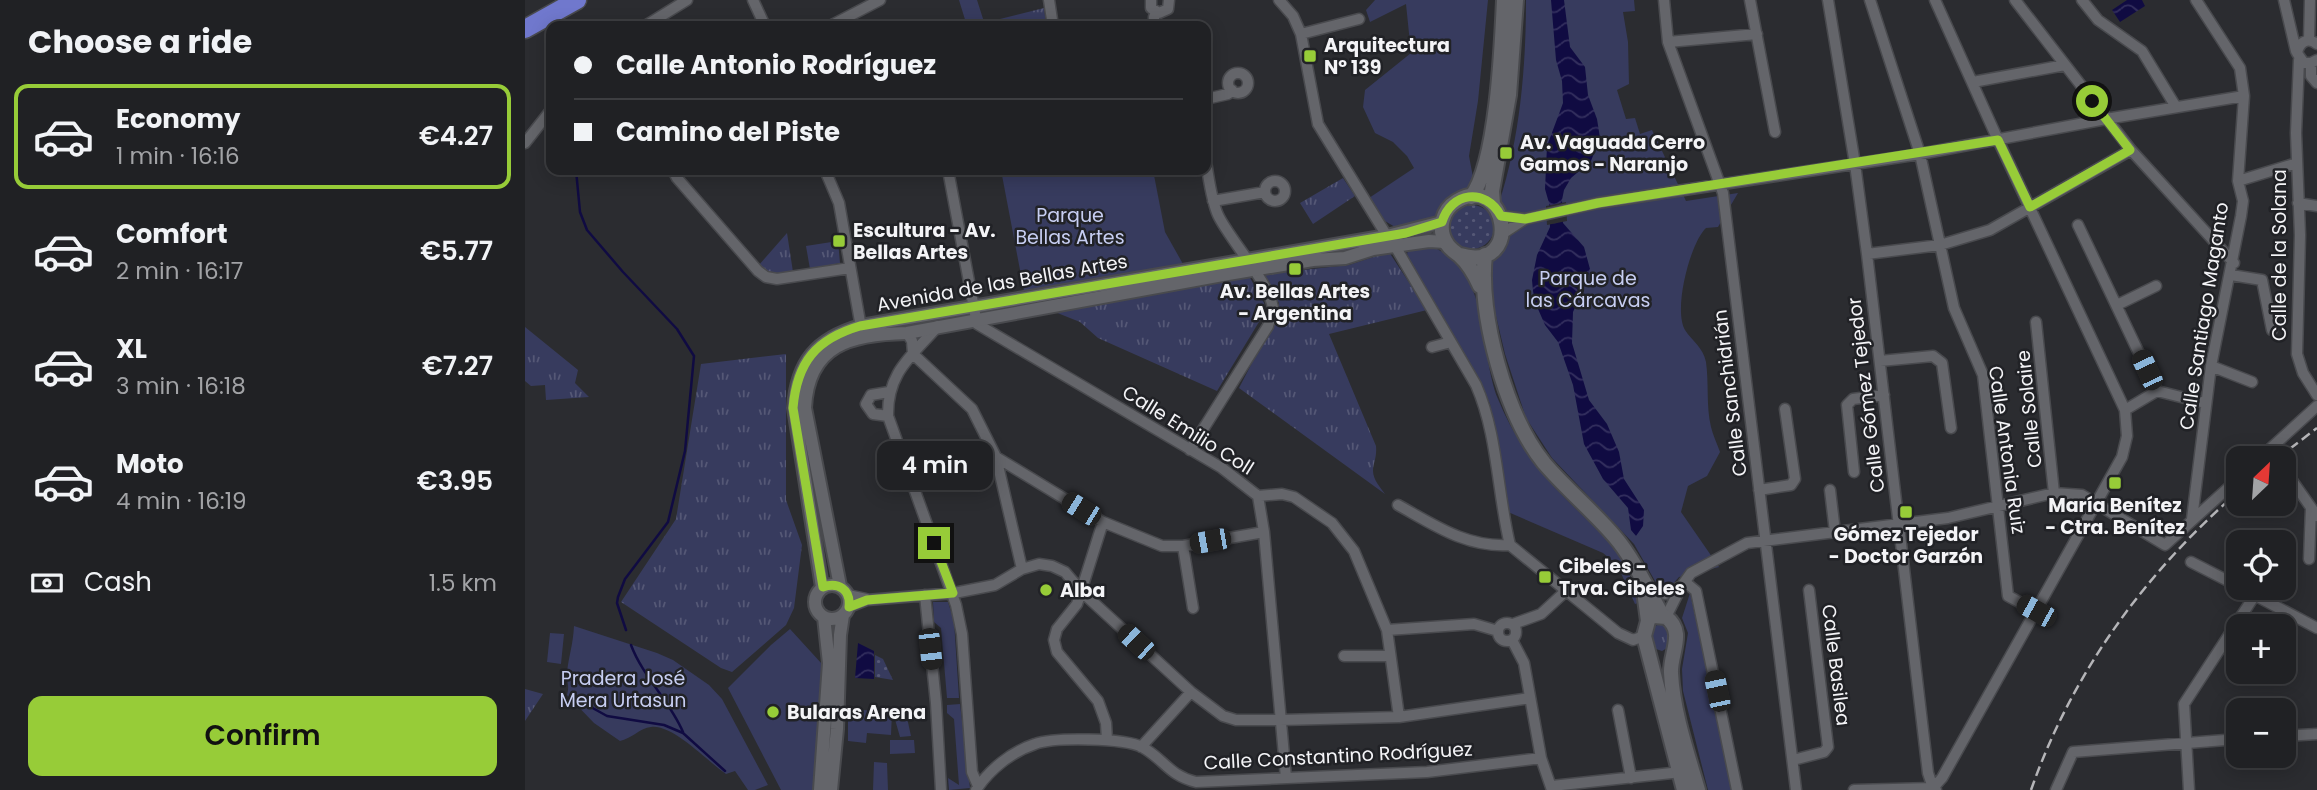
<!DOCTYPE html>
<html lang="en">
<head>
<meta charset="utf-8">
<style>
  body { margin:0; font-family:Poppins,sans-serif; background:#2d2e31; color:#f1f3f6; height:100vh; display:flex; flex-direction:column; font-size:26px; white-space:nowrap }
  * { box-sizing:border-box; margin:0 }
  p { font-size:23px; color:#a2a3a6 }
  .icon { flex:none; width:38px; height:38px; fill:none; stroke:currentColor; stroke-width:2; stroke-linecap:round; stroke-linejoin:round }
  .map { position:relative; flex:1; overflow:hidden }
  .drawer { display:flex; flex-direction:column; background:#202124; width:525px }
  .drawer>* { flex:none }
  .top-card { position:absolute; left:21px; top:21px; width:665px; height:154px; border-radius:14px; box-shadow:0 4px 18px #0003,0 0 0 2px #3d3e41; display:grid; align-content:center; height:154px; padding:0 28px; background:#202124 }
  .needle { width:46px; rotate:25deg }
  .controls { position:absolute; left:1701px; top:446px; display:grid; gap:14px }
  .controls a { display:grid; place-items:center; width:70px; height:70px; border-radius:14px; background:#202124; box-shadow:0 4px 18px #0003,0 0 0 2px #3d3e41; font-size:35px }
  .end { position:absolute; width:32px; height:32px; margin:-16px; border:9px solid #97cc38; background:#111; box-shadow:0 0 0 4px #111 }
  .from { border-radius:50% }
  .bubble { position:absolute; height:49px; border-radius:14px; background:#202124; box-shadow:0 4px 18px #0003,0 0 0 2px #3d3e41; font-size:23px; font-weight:600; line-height:49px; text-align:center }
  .car { position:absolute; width:21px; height:42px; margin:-21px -10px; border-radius:9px; box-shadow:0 0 5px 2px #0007; background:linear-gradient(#222 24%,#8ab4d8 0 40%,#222 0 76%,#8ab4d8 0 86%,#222 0) }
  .top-card b { display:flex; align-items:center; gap:24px; height:66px; font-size:26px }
  .top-card b+b { border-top:2px solid #3d3e41 }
  .top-card i { width:18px; height:18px; background:#f1f3f6 }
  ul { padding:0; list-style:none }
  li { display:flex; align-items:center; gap:21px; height:105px; margin:0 14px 10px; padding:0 14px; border:4px solid transparent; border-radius:14px }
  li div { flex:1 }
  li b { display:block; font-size:26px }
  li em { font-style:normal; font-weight:600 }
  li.active { border-color:#97cc38 }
  li>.icon { width:63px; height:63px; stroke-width:1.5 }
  h2 { padding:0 28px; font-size:32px; line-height:84px }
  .pay { display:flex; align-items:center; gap:18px; height:77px; padding:0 28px; font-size:26px }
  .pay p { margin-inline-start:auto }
  .cta { display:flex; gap:14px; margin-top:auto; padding:14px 28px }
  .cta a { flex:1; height:80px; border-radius:14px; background:#97cc38; color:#111; font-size:28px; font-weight:600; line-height:80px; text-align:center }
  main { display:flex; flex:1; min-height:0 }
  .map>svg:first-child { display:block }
  .grass { fill:url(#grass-tufts) }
  .park { fill:#373b5e }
  .garden { fill:url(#garden-dots) }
  .water { fill:url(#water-waves) }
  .pier { fill:#2b2c30 }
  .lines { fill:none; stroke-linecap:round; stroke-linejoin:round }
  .stream { stroke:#100b42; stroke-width:2.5 }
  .minor-casing { stroke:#494a4e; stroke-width:13 }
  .tertiary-casing { stroke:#494a4e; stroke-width:16 }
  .secondary-casing { stroke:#494a4e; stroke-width:18 }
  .motorway-casing { stroke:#494a4e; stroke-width:21 }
  .minor { stroke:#64656a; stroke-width:10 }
  .tertiary { stroke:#64656a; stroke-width:12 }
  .secondary { stroke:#64656a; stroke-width:14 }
  .motorway { stroke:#7078cd; stroke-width:18 }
  .rail { stroke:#b5b5b8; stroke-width:2.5; stroke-dasharray:10 5; stroke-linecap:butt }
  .route { stroke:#97cc38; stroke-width:9 }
  .poi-dot { fill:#97cc38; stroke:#212226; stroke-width:2.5 }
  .labels { text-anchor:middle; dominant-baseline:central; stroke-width:5; stroke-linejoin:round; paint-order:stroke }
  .poi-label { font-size:19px; font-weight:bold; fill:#f4f4f7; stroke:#212226; text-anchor:start }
  .park-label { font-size:19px; fill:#c7cef2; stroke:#212226 }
  .street-label { font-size:19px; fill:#f4f4f7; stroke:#212226 }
</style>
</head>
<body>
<main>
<section class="drawer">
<h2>Choose a ride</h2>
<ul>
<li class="active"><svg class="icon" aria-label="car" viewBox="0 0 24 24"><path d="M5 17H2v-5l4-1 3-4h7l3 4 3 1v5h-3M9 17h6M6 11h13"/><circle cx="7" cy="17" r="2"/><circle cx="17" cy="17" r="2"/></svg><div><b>Economy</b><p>1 min · 16:16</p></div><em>€4.27</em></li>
<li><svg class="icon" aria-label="car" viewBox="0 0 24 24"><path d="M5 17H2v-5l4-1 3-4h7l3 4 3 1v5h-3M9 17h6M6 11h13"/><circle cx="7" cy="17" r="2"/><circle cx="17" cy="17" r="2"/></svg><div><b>Comfort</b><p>2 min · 16:17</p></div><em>€5.77</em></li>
<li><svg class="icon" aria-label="car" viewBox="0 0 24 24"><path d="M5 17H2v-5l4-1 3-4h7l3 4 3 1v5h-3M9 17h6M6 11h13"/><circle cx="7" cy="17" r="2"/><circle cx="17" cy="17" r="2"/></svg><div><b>XL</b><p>3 min · 16:18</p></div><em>€7.27</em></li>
<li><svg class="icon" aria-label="car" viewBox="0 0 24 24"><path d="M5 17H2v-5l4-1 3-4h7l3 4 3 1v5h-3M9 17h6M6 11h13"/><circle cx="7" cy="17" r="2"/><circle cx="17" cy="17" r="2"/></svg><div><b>Moto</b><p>4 min · 16:19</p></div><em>€3.95</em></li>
</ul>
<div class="pay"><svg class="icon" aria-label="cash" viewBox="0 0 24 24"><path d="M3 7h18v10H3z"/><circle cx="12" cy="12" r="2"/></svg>Cash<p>1.5 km</p></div>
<div class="cta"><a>Confirm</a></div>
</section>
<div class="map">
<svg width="1792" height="790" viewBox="0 0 1792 790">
  <defs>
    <pattern id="grass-tufts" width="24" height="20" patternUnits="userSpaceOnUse" patternTransform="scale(1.75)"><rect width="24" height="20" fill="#373b5e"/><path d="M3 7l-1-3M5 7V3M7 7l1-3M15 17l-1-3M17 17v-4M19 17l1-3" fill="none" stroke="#555876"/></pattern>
    <pattern id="garden-dots" width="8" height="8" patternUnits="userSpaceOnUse" patternTransform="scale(1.75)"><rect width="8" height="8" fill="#373b5e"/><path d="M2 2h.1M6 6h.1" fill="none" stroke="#555876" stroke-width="1.8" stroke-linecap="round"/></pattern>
    <pattern id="water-waves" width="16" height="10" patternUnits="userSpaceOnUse" patternTransform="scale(1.75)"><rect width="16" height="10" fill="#100b42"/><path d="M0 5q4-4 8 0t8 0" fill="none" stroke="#332f5e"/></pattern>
  </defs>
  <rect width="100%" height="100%" fill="#2b2c30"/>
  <path class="grass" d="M434 0H452L459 22 442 26Z
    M519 8 521 24 506 26H468L467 21Z
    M818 178 830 196 788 224 775 203Z
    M262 233 268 272C254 274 245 276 234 265Z
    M313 241 315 263 285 269 281 246Z
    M864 252 902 310 804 334 851 446C852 458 848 463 848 471 848 480 856 488 860 494L714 388 752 315 754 303 741 282V274L824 265Z
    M724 276 739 303 740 312 692 391 573 338 555 322 525 310Z
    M0 327 53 370 50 383 64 397 21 400 20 385 6 386 0 381Z
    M261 354V500L277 545 269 608 261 625 207 672 196 668 96 602 151 519 176 364Z
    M1135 624C1145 628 1147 638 1142 648L1137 651 1131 649 1127 636 1128 627Z
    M0 689 18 694 0 721Z"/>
  <path class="park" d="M850 0H963L953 101 944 156 948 177 941 194 912 217 870 227 860 221 844 198 889 168 882 156 868 142 850 133 838 107 840 90 886 53 881 4 845 22 841 10Z
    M1001 0H1109L1110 11 1098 12 1103 42 1104 84 1092 90 1101 119 1110 118 1115 134 1127 130 1161 201 1213 193 1193 227 1181 228C1165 243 1148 310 1160 330 1167 341 1178 347 1181 362 1184 383 1181 406 1186 427 1188 435 1192 444 1195 452L1182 476 1163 486 1156 512 1194 567 1154 577 1146 586 1134 585 1130 581 1109 544 1027 458 1001 418 980 354 958 261C963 258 969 256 974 252 988 239 984 217 974 203 995 139 1001 67 1001 0Z
    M476 170H628L640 232 658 264 499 291Z
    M910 248C967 277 953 347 973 399 988 436 1010 468 1038 496 1059 518 1087 540 1101 568 1107 578 1110 592 1113 603L1110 604 1095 571 1089 562 1078 553 983 512 965 404 945 363 883 259 882 253 885 250Z
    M1165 593 1208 790H1183L1158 691 1157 669 1163 633 1157 618Z
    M408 602H423L429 621 434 698H422L416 628 409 622Z
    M49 626 132 653 148 660 184 685 197 699 243 785 230 790H223L210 771 201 774C183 762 148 724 126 727 115 728 106 739 95 741L69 723 42 695C45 684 41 681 42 672 44 655 48 645 49 626Z
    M265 629 297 664 288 790H256L203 688 246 645Z
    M25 633 39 634 36 664 22 662Z
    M435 704 445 788 424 790 423 778 434 785 429 719 422 713V705Z
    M323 709 367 712 366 735 342 733 341 743 323 741Z
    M381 713 386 736 375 737 369 716Z
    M365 740H389L390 753 365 754Z
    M349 762 362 763 363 790H348Z"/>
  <path class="garden" d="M925 227a22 22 0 1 1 44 0a22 22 0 1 1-44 0Z
    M350 655 358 659 368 680 350 677Z"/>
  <path class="water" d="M1026 0H1039L1045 47 1060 67 1063 95 1072 119 1075 138 1066 161 1046 178 1039 190 1037 200 1038 223 1059 247 1065 269 1060 285 1048 312 1047 343 1064 400 1082 424 1094 452 1099 479 1119 510 1118 526 1111 536 1106 530 1103 508 1078 479 1059 444 1048 385 1033 342 1020 325 1010 302 1008 291 1007 280 1012 255 1025 227 1024 203 1020 189 1022 146 1038 103 1037 81 1031 60Z
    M1602 0H1617L1620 6 1595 22 1587 10Z
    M333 643 349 651V679L330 678Z"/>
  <path class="pier" d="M1041 202 1042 221 1022 225 1021 206Z"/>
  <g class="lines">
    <path class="stream" d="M51 170 55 212 62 230 98 272 152 329 169 356 160 451 143 522 100 579 93 597 92 603 101 630
      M106 645C118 677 145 701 158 732
      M46 696 82 716 139 725 158 733 200 771"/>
    <defs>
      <path id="minor" d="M228 0 240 26
        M524 0 528 26
        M626 0V8L634 13 643 9 644 0
        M754 0 768 16 776 34 793 124 862 236
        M1139 0 1143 42 1198 193 1271 790
        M1225 0 1250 132
        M1303 0 1330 164 1342 254 1403 773 1408 788
        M1345 0 1395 154 1429 308 1458 375 1483 596 1511 611
        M1490 0 1606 150 1709 263
        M1557 0 1573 20 1617 51 1651 107
        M1671 0 1715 68 1719 96 1713 181
        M1759 0 1771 51
        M120 26 162 0
        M305 26 355 0
        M629 26V17L631 12
        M776 34 834 19
        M1784 40 1785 0
        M1143 42 1232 34
        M1792 44C1782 36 1774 43 1772 53L1779 63H1786L1792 60
        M1774 60 1771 133 1775 235 1772 354 1778 373 1792 395
        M1786 63V76L1792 83
        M703 83a10 10 0 1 1 20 0a10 10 0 1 1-20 0Z
        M1448 82 1540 65
        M681 99 703 94 707 90
        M0 143 26 110
        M148 170 152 178 233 271 241 277 252 279 325 268
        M300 170 314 203 337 333
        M423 170 452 324 697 468 733 496 757 494 769 497 807 523 829 551 862 630 874 717
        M740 191a10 10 0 1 1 20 0a10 10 0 1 1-20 0Z
        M688 201 740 192
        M1773 203 1792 206
        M976 216 1000 219 1073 203 1395 154 1581 119 1719 96
        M1553 225 1632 391
        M977 234 1000 219
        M870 246 951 385C973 435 972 492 985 545L1093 633 1108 640 1119 636
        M1342 254 1415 245 1465 230 1606 150
        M1706 275 1737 280 1747 330
        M1592 305 1631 286
        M1511 322 1529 493
        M413 326C387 356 362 372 363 416L431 605 437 634 447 772 453 786
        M382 333 387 341 388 354 447 409 471 457 578 522 637 546H658L739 532
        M907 347 926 342
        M1355 361 1408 356 1417 363 1426 428
        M1686 366 1727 382
        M1600 410 1632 391 1680 403
        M363 416 348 414 341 404 346 395 364 392
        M665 450 743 326C744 321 748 315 748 310 748 287 704 239 693 215 686 199 684 179 681 162
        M471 457 497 569
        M1735 458 1792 406
        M1329 472 1322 405 1328 399 1359 395
        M1766 479 1792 516
        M1234 490 1266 485 1270 479 1260 409
        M1305 490 1310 532
        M733 496 739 532 761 778
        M873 505C909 525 942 548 985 545
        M1667 519 1686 366 1716 216 1718 201 1713 181 1772 163
        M578 522 552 604 532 629 529 640 532 652 573 701 581 723 582 740
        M658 546 668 608
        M1784 559 1786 508
        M1666 562 1713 586
        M1160 582 1171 591 1212 790
        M1716 588 1792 628
        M1123 590 1140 594 1155 587
        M323 595 341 599
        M400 595 411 703 416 790
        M324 607 342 600 429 593 470 585 497 569 514 564 527 566 540 572 557 592 666 692 698 716 711 720H756L874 717 1005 698
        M1141 617 1156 587 1166 573 1222 543 1423 518 1529 493 1557 495 1640 545 1713 479
        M973 632a9 9 0 1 1 18 0a9 9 0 1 1-18 0Z
        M988 624 1016 614 1042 590
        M862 630 949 624 973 631
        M987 640 999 663 1016 758 1027 790
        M819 656H864
        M1093 710 1106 778
        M1759 736 1792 734
        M616 747 666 692
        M1268 760 1299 752 1303 747 1284 590
        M1027 786 1156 772
        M1408 788 1417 778 1597 457 1602 436 1600 410 1473 140 1410 0
        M451 790C464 770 486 752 510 744 529 737 599 738 617 747 639 759 643 775 671 782L902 772 1016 758
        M1329 790 1408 788 1411 790
        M1531 790 1548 752 1713 739
        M1664 790 1659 704 1730 595"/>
      <path id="tertiary" d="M290 602a17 17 0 1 1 34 0a17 17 0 1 1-34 0Z
        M315 586 280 408C283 344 327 334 382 333L703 274 788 260 820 258 848 249 904 241 921 242
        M297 587 269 408C272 362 291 339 336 326L862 236 917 222
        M295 790 304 663 299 617
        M306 790 312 729 315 635 318 615"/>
      <path id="secondary" d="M946 197C972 163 977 45 979 0
        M968 204 967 191 984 95 991 0
        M935 255C1000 274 981 171 932 201 917 210 912 229 922 244 925 249 929 251 934 255 943 263 950 275 955 286
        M960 255C953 315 981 416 1019 463 1041 489 1068 511 1090 537 1108 558 1123 590 1137 615
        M1119 591 1123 621 1119 636 1159 790
        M1129 616 1141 617C1161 632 1145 653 1146 673 1148 712 1162 752 1173 790"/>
      <path id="motorway" d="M0 29 52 0"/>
    </defs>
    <use href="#minor" class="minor-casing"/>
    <use href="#tertiary" class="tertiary-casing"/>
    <use href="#secondary" class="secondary-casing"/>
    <use href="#motorway" class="motorway-casing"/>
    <use href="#minor" class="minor"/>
    <use href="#tertiary" class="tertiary"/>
    <use href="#secondary" class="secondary"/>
    <use href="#motorway" class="motorway"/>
    <path class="rail" d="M1753 458 1792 428
      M1506 790C1547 673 1620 573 1713 492"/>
  </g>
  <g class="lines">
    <path class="route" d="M409 543 428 593 342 600 324 607C326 589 313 582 298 587L268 408C272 362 291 339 335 326L881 233 917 222C926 192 960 187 976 216L1000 219 1073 203 1473 140 1505 207 1605 150 1567 101"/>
  </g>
  <g class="poi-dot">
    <rect x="778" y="49" width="14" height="14" rx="3.5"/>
    <rect x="974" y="146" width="14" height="14" rx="3.5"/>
    <rect x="307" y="234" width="14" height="14" rx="3.5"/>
    <rect x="763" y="262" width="14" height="14" rx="3.5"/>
    <rect x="1583" y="476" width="14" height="14" rx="3.5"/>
    <rect x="1374" y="505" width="14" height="14" rx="3.5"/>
    <rect x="1013" y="570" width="14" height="14" rx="3.5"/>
    <circle cx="521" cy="590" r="7"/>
    <circle cx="248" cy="712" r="7"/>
  </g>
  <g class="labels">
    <g class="poi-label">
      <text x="799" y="45">Arquitectura<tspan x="799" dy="22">Nº 139</tspan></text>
      <text x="995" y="142">Av. Vaguada Cerro<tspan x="995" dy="22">Gamos - Naranjo</tspan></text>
      <text x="328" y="230">Escultura - Av.<tspan x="328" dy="22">Bellas Artes</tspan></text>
      <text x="770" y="291" text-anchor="middle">Av. Bellas Artes<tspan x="770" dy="22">- Argentina</tspan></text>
      <text x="1590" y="505" text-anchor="middle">María Benítez<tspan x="1590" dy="22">- Ctra. Benítez</tspan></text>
      <text x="1381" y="534" text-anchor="middle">Gómez Tejedor<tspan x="1381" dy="22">- Doctor Garzón</tspan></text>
      <text x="1034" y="566">Cibeles -<tspan x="1034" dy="22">Trva. Cibeles</tspan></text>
      <text x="535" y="590">Alba</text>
      <text x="262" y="712">Bularas Arena</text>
    </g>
    <g class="park-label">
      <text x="545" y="215">Parque<tspan x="545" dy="22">Bellas Artes</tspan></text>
      <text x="1063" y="278">Parque de<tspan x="1063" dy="22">las Cárcavas</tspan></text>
      <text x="98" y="678">Pradera José<tspan x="98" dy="22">Mera Urtasun</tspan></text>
    </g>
    <g class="street-label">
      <text transform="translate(1754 255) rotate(-90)">Calle de la Solana</text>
      <text transform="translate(477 283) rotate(-10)">Avenida de las Bellas Artes</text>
      <text transform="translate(1679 316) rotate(-81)">Calle Santiago Maganto</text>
      <text transform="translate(1205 393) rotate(-97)">Calle Sanchidrián</text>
      <text transform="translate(1341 395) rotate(-97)">Calle Gómez Tejedor</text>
      <text transform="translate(1504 409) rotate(-96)">Calle Solaire</text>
      <text transform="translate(663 430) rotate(32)">Calle Emilio Coll</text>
      <text transform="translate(1482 450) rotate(82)">Calle Antonia Ruiz</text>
      <text transform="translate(1311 665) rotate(83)">Calle Basilea</text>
      <text transform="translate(813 756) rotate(-3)">Calle Constantino Rodríguez</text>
    </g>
  </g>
</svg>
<div class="controls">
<a><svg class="needle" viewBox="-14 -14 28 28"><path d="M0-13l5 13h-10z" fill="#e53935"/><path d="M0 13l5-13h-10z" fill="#a2a3a6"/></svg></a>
<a><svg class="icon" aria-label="locate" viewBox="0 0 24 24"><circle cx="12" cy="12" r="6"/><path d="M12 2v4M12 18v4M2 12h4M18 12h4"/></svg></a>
<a>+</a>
<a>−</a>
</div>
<i class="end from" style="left:1567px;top:101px"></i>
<i class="end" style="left:409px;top:543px"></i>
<div class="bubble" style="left:352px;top:441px;width:116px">4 min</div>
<i class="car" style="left:1622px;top:370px;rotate:335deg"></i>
<i class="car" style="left:556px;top:509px;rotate:302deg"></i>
<i class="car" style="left:685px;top:541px;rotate:260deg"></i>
<i class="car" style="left:1511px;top:611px;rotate:299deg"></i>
<i class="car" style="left:611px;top:642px;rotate:313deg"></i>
<i class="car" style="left:405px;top:649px;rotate:174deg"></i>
<i class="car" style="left:1192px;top:691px;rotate:348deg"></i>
<div class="top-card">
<b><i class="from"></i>Calle Antonio Rodríguez</b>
<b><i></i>Camino del Piste</b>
</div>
</div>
</main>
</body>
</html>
